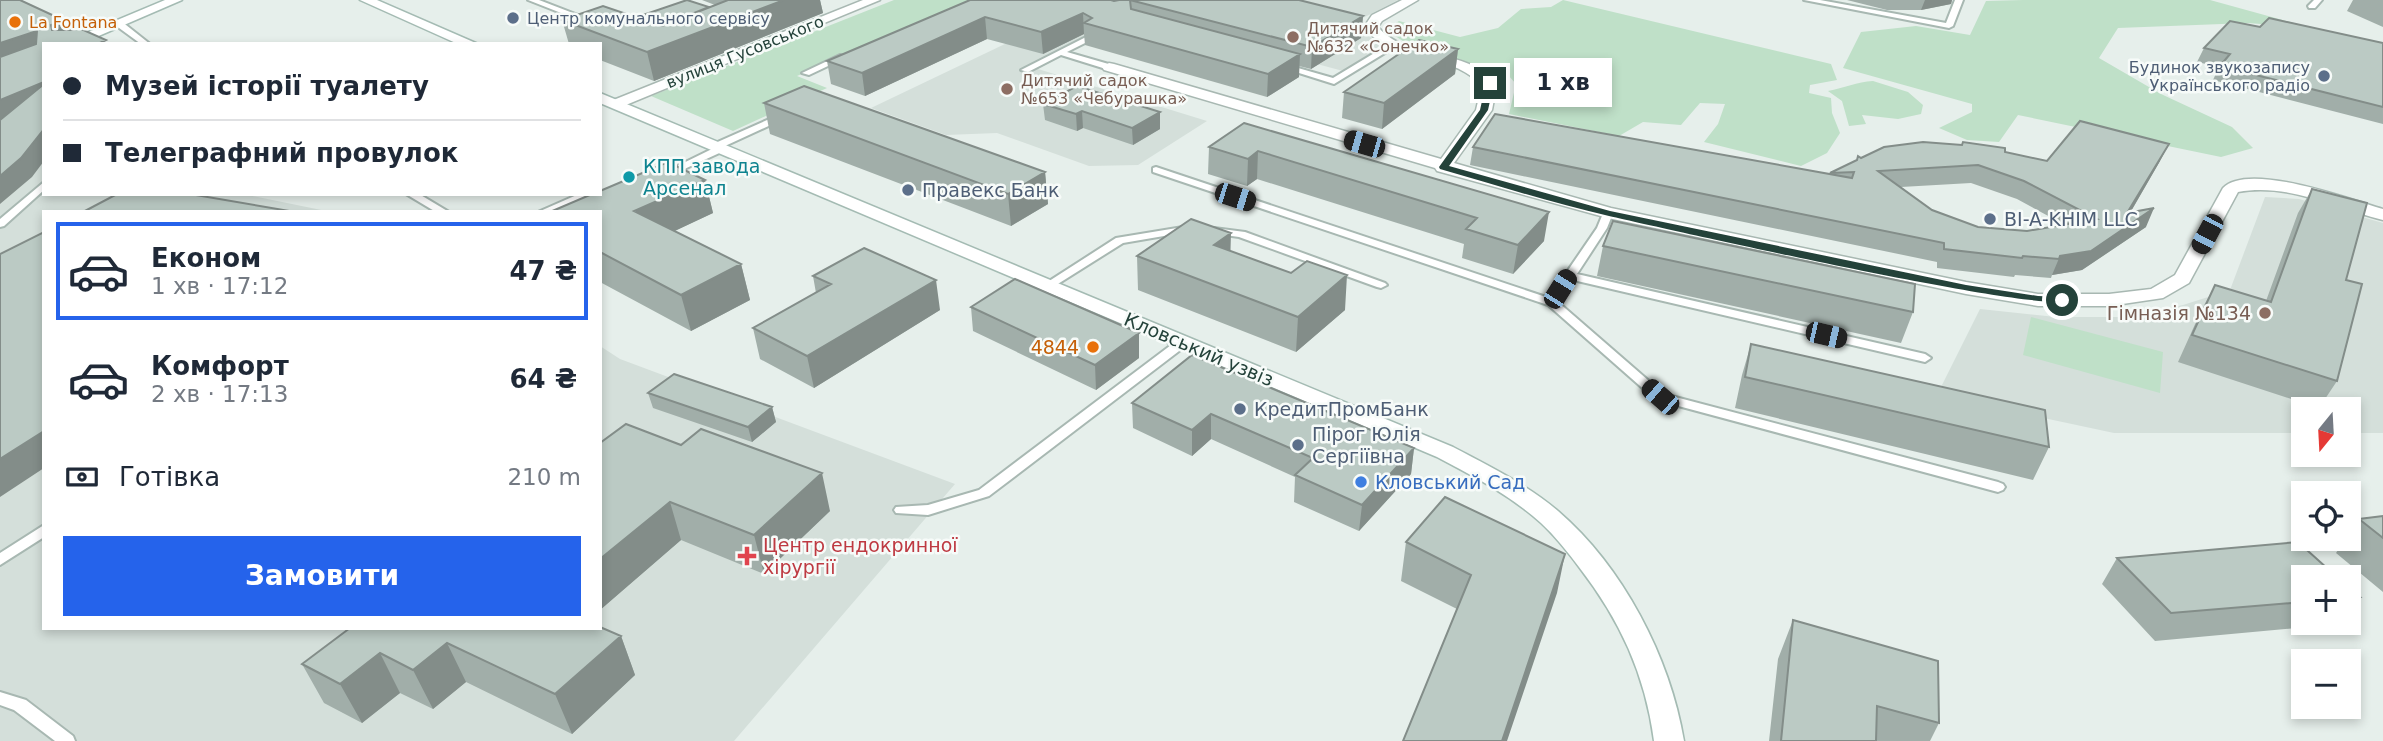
<!DOCTYPE html>
<html lang="uk">
<head>
<meta charset="utf-8">
<style>
  body { margin:0; font-family:"DejaVu Sans",sans-serif; background:#f6f6f7; color:#1f2937; height:100vh; display:flex; flex-direction:column; font-size:26px; white-space:nowrap }
  * { box-sizing:border-box; margin:0 }
  p { font-size:23px; color:#747a83 }
  .icon { flex:none; width:38px; height:38px; fill:none; stroke:currentColor; stroke-width:2; stroke-linecap:round; stroke-linejoin:round }
  .map { position:relative; flex:1; overflow:hidden }
  .sheet { position:absolute; left:42px; top:210px; width:560px; height:420px; display:flex; flex-direction:column; background:#fff; border-radius:0px; box-shadow:0 4px 10px #0003 }
  .sheet>* { flex:none }
  .guide { position:absolute; left:42px; top:42px; width:560px; height:154px; border-radius:0px; box-shadow:0 4px 10px #0003; display:grid; align-content:center; height:154px; padding:0 21px; background:#fff }
  .needle { width:46px; rotate:198deg }
  .fabs { position:absolute; left:2291px; top:397px; display:grid; gap:14px }
  .fabs a { display:grid; place-items:center; width:70px; height:70px; border-radius:0px; background:#fff; box-shadow:0 4px 10px #0003; font-size:35px }
  .end { position:absolute; width:32px; height:32px; margin:-16px; border:9px solid #24423a; background:#fff; box-shadow:0 0 0 4px #fff }
  .from { border-radius:50% }
  .bubble { position:absolute; height:49px; border-radius:0px; background:#fff; box-shadow:0 4px 10px #0003; font-size:23px; font-weight:700; line-height:49px; text-align:center }
  .car { position:absolute; width:21px; height:42px; margin:-21px -10px; border-radius:9px; box-shadow:0 0 5px 2px #0007; background:linear-gradient(#222 24%,#8ab4d8 0 40%,#222 0 76%,#8ab4d8 0 86%,#222 0) }
  .guide b { display:flex; align-items:center; gap:24px; height:66px; font-size:26px }
  .guide b+b { border-top:2px solid #e0e1e3 }
  .guide i { width:18px; height:18px; background:#1f2937 }
  ul { padding:12px 0 0; list-style:none }
  li { display:flex; align-items:center; gap:21px; height:98px; margin:0 14px 10px; padding:0 7px; border:4px solid transparent; border-radius:0px }
  li div { flex:1 }
  li b { display:block; font-size:26px }
  li em { font-style:normal; font-weight:700 }
  li.on { border-color:#2563eb }
  li>.icon { width:63px; height:63px; stroke-width:1.5 }
  .pay { display:flex; align-items:center; gap:18px; height:77px; padding:0 21px; font-size:26px }
  .pay p { margin-inline-start:auto }
  .button { display:flex; gap:14px; margin-top:auto; padding:14px 21px }
  .button a { flex:1; height:80px; border-radius:0px; background:#2563eb; color:#fff; font-size:28px; font-weight:700; line-height:80px; text-align:center }
  .map>svg:first-child { display:block }
  .built { fill:#d4dfda }
  .green { fill:#bfe0c8 }
  .lines { fill:none; stroke-linecap:round; stroke-linejoin:round }
  .lane-casing { stroke:#a8b8b2; stroke-width:4 }
  .street-casing { stroke:#a8b8b2; stroke-width:3 }
  .secondary-casing { stroke:#a4bbb3; stroke-width:3 }
  .lane { fill:#fff; fill-rule:evenodd }
  .street { fill:#fff; fill-rule:evenodd }
  .secondary { fill:#fff; fill-rule:evenodd }
  .wall { fill:#a1aea9; fill-rule:evenodd }
  .shaded-wall { fill:#838d89 }
  .building { fill:#bbcac4; stroke:#838d89; stroke-width:2; fill-rule:evenodd }
  .route { fill:#24423a }
  .service-dot { fill:#5c6f8a; stroke:#f7fbf9; stroke-width:2.5 }
  .food-dot { fill:#e8710a; stroke:#f7fbf9; stroke-width:2.5 }
  .education-dot { fill:#8d6e63; stroke:#f7fbf9; stroke-width:2.5 }
  .culture-dot { fill:#0f9aa8; stroke:#f7fbf9; stroke-width:2.5 }
  .shop-dot { fill:#3f7fe0; stroke:#f7fbf9; stroke-width:2.5 }
  .health-dot { fill:#e0444e; stroke:#f7fbf9; stroke-width:2.5 }
  .labels { text-anchor:middle; dominant-baseline:central; stroke-width:5; stroke-linejoin:round; paint-order:stroke }
  .far-service-label { font-size:16px; fill:#4e5e75; stroke:#f7fbf9; text-anchor:start }
  .far-food-label { font-size:16px; fill:#c56008; stroke:#f7fbf9; text-anchor:start }
  .far-education-label { font-size:16px; fill:#785e54; stroke:#f7fbf9; text-anchor:start }
  .far-street-label { font-size:16px; fill:#24423a; stroke:#f7fbf9 }
  .culture-label { font-size:19px; fill:#0d838f; stroke:#f7fbf9; text-anchor:start }
  .service-label { font-size:19px; fill:#4e5e75; stroke:#f7fbf9; text-anchor:start }
  .education-label { font-size:19px; fill:#785e54; stroke:#f7fbf9; text-anchor:end }
  .food-label { font-size:19px; fill:#c56008; stroke:#f7fbf9; text-anchor:end }
  .street-label { font-size:19px; fill:#24423a; stroke:#f7fbf9 }
  .shop-label { font-size:19px; fill:#366cbe; stroke:#f7fbf9; text-anchor:start }
  .health-label { font-size:19px; fill:#be3a42; stroke:#f7fbf9; text-anchor:start }
</style>
</head>
<body>
<div class="map">
<svg width="2383" height="741" viewBox="0 0 2383 741">
  <rect width="100%" height="100%" fill="#e6efeb"/>
  <path class="built" d="M1238 0H1398L1353 23 1382 46 1343 71 1184 28Z
    M1049 23 1098 37 1038 69 1207 121 1138 165 1089 166 997 133 946 135 871 108Z
    M44 110V194H243L331 212H44V628H600V346L620 359 955 484 734 741H0V118Z
    M2265 197 2299 199 2383 223V433H2349L2348 410H2303V433H2114L1937 395 1980 309 2056 317H2127L2183 305 2230 290Z"/>
  <path class="green" d="M894 0H974L797 76 827 88 733 131 651 96Z
    M1563 0 1831 64 1837 80 1810 85 1809 93 1831 98 1832 113 1840 133 1827 153 1801 166 1704 142 1718 124 1725 104 1700 103 1681 125 1643 122 1619 136 1509 114 1516 84 1508 75 1406 43 1389 32V27L1399 21 1460 37 1498 28 1521 9 1551 7Z
    M2023 0H2210L2312 28 2248 23 2118 28 2099 58 2161 94 2232 127 2253 148 2221 157 2018 115 1999 142 1967 140 1939 128 1972 112V104L1843 68 1861 32 1916 26 1970 35 1986 1Z
    M1873 81 1908 92 1923 105 1921 114 1898 119 1862 115 1866 124 1849 126 1842 101 1828 91C1844 88 1857 82 1873 81Z
    M2031 317 2163 352 2160 393 2023 355Z"/>
  <g class="lines">
    <defs>
      <path id="lane" d="M528 0H539L591 20 584 22Z
        M1804 0H1820L1946 23 1955 0H1963L1953 26 1949 28Z
        M2314 0H2322L2315 8H2309L2308 6Z
        M115 21H121L150 44H141L115 25Z
        M1086 37 1090 39 1089 41 1067 52 1112 65V69H1106L1061 55 1028 72 1021 70Z
        M1391 43 1398 45 1334 84 1280 67 1284 64 1333 78Z
        M840 55 847 57 809 75 802 73Z
        M783 113 786 114V118L725 146 728 148 726 150 669 176 666 177 661 174 714 148 711 146 713 144Z
        M1156 167 1549 298 1597 228 1604 211H1612L1613 213 1607 228 1577 274 1925 354 1931 358 1925 362 1573 280 1558 302 1664 394 1998 482 2003 484 2005 487 2003 490 1998 492 1656 400 1548 305 1153 172V168Z
        M44 182V190L4 226 0 227V219Z
        M600 193 608 196C601 200 595 198 587 199 568 202 560 212 538 212L579 194Z
        M406 194H419L449 212H436Z
        M1189 226 1193 227 1194 229 1193 231 1123 243 1053 287 1049 288 1043 285 1116 238Z
        M1214 228 1245 232 1385 283 1387 285 1381 288 1377 287 1239 237 1210 233 1209 231 1210 229Z
        M1183 338 1189 342 1187 345 989 496 928 515 896 513 894 510 896 507 928 505 979 490 1179 339Z
        M44 525V537L0 565V553Z
        M0 692 26 700 73 736 75 741H55L14 710 0 705Z"/>
      <path id="street" d="M863 0H880L621 107H611L608 104 611 101Z
        M1402 0H1418L1382 21 1378 27C1409 62 1465 47 1497 83L1492 110 1454 163 1611 208 1966 282 2038 294H2109L2151 289 2175 275 2223 188C2248 161 2352 200 2383 209V220C2335 208 2290 183 2238 192L2189 283 2163 298 2109 306H2038L1966 294 1608 218 1437 171 1435 168 1104 70 1102 67 1109 63 1114 64 1441 159 1476 110 1482 84C1471 76 1462 69 1449 65 1417 55 1386 55 1364 27L1372 15Z"/>
      <path id="secondary" d="M165 0H182L80 44H60Z
        M360 0H377L478 44H458Z
        M600 93 1453 447C1489 466 1526 484 1558 511 1623 567 1670 657 1684 741H1654C1645 674 1620 620 1579 567 1567 551 1555 536 1541 523 1510 495 1473 476 1437 457L600 103Z"/>
    </defs>
    <use href="#lane" class="lane-casing"/>
    <use href="#street" class="street-casing"/>
    <use href="#secondary" class="secondary-casing"/>
    <use href="#lane" class="lane"/>
    <use href="#street" class="street"/>
    <use href="#secondary" class="secondary"/>
  </g>
  <path class="wall" d="M702 0H820L823 13 654 81 600 60V44H569L562 20 637 17 709 7 715 5Z
    M970 0H1299L1363 16 1361 38 1311 69 1299 66V77L1267 97 1085 45 1084 34 1043 54 987 39 865 96 831 84 827 61Z
    M1847 0H1952L1951 4 1921 10H1887Z
    M2353 0H2383V27L2347 11Z
    M2260 27 2383 43V124L2213 80 2219 67 2197 62 2204 48Z
    M1458 49 1455 74 1382 129 1342 118 1344 92Z
    M1077 86 1160 129 1133 145 1083 128 1077 131 1045 120 1043 104Z
    M764 103 1045 172 1048 204 1011 226 770 134Z
    M1244 123 1544 241 1513 274 1462 258 1464 244 1257 179 1247 186 1208 174 1209 147Z
    M1473 147 1830 174V173L2005 152 2047 161H2160L2130 213 2146 227 2082 270 2052 275 2051 278 2015 275 2014 277 1937 268V262L1470 165ZM1971 183 2017 199 2065 225 2027 231 1978 227 1932 210 1901 187Z
    M705 180 713 213 674 231 741 264 750 300 691 331 600 282V212Z
    M2312 189 2346 280 2337 381 2319 408 2178 362 2201 311 2215 285 2266 301 2298 213Z
    M1603 246 1913 312 1901 343 1597 276Z
    M1230 251 1345 310 1296 352 1138 290 1137 256Z
    M813 276 940 310 814 388 760 359 753 328 816 293Z
    M971 307 1139 358 1096 390 973 331Z
    M1751 344 2049 447 2033 480 1735 408 1742 375Z
    M1192 355 1414 448 1411 474 1359 531 1294 502 1295 477 1211 439 1192 456 1133 428 1132 403Z
    M648 393 772 407 776 422 752 442 653 408Z
    M600 443 830 511 764 574 681 540 600 610Z
    M2383 516V592L2336 553 2345 539H2348V534L2359 519Z
    M1406 542 1557 593 1457 609 1401 581Z
    M2117 558 2303 578V623H2341L2340 624 2155 641 2102 584Z
    M2348 587 2360 597 2348 613Z
    M1793 620 1939 723 1930 741H1769L1778 659Z
    M350 628 621 636 635 675 572 734 466 682 433 709 400 693 362 723 324 703 302 664Z"/>
  <path class="shaded-wall" d="M784 0H820L823 13 654 81 647 52Z
    M1925 0H1952L1951 4 1921 10Z
    M1083 13 1084 34 1043 54 1041 32Z
    M1363 16 1361 38 1311 69 1312 47Z
    M985 17 987 39 865 96 862 73Z
    M63 20 72 36 52 30 51 25Z
    M37 31 44 44 0 63V43Z
    M1458 49 1455 74 1382 129 1384 103Z
    M1300 54 1299 77 1267 97 1268 74Z
    M44 82V103L0 121V100Z
    M1082 111 1083 128 1077 131 1076 114Z
    M1160 112V129L1133 145 1132 128Z
    M44 129V161L32 177 0 204V176Z
    M2169 144 2160 161 2119 232 2127 213Z
    M1258 151 1257 179 1247 186 1248 159Z
    M1045 172 1048 204 1011 226 1008 194Z
    M705 180 713 213 643 246 634 211Z
    M2154 208 2146 227 2082 270 2052 275 2060 256Z
    M1549 212 1544 241 1513 274 1518 245Z
    M1231 233 1230 267 1214 245Z
    M741 264 750 300 691 331 681 295Z
    M1347 275 1345 310 1296 352 1298 317Z
    M936 280 940 310 814 388 807 356Z
    M1139 333V358L1096 390 1095 365Z
    M772 407 776 422 752 442 748 427Z
    M1211 414V439L1192 456V430Z
    M44 431V468L0 497V459Z
    M1414 448 1411 474 1359 531 1362 505Z
    M822 473 830 511 764 574 754 535Z
    M670 502 681 540 600 610V559Z
    M1565 554 1557 593 1507 741H1502Z
    M621 636 635 675 572 734 555 694Z
    M447 643 466 682 433 709 413 670Z
    M380 653 400 693 362 723 340 684Z"/>
  <path class="building" d="M0 0H20L63 20 51 25 52 30H72L79 28 106 40 98 44H44V82L0 100V57L36 44 37 31 0 43Z
    M687 0 709 7 662 26 637 17Z
    M728 0H784L647 52 562 20 603 6 662 26Z
    M970 0H1111L1114 1 1119 0H1299L1363 16 1312 47 1130 0 1131 9 1300 54 1268 74 1084 23 1092 18 1083 13 1041 32 985 17 862 73 827 61Z
    M2269 18 2383 43V107L2220 66 2230 54 2204 48 2230 21 2260 27Z
    M1419 40 1458 49 1384 103 1344 92Z
    M44 84V129L21 158 0 176V120Z
    M804 86 1045 172 1008 194 764 103Z
    M1077 86 1160 112 1132 128 1082 111 1076 114 1043 104Z
    M1495 114 1852 178 1854 172 1830 173 1857 160 1858 156 1861 158 1884 147 1923 142 1962 145 1963 142 2005 148V152L2047 161 2080 121 2169 144 2127 213 2154 208 2091 251 2060 256 2059 259 2023 256 2022 258 1944 249V243L1473 147ZM1978 165 2024 181 2097 219 2027 231 1978 227 1932 210 1878 171Z
    M1244 123 1549 212 1518 245 1466 229 1477 218 1258 151 1248 159 1209 147Z
    M668 162 705 180 634 211 741 264 681 295 600 252V212H550L592 194H600V191Z
    M2312 189 2367 203 2346 280 2362 284 2337 381 2192 335 2215 285 2271 302Z
    M117 194H190L295 212H83Z
    M1191 219 1231 233 1214 245 1291 273 1307 261 1347 275 1298 317 1137 256Z
    M1613 221 1915 284 1913 312 1603 246Z
    M44 232V431L0 459V254Z
    M864 248 936 280 807 356 753 328 831 284 813 276Z
    M1015 279 1139 333 1095 365 971 307Z
    M1751 344 2045 410 2049 447 1745 377Z
    M1192 355 1414 448 1362 505 1295 475 1313 458 1211 414 1192 430 1132 403Z
    M674 374 772 407 748 427 648 393Z
    M626 424 681 445 701 429 822 473 754 535 670 502 600 559V443Z
    M1445 497 1565 554 1502 741H1403L1471 575 1406 542Z
    M2383 516V538L2359 519Z
    M2298 542 2338 578H2303V602L2171 613 2117 558Z
    M2348 587 2360 597 2348 598Z
    M1793 620 1938 661 1939 723 1877 706 1876 741H1781Z
    M600 627 621 636 555 694 447 643 413 670 380 653 340 684 302 664 350 628H600Z"/>
  <path class="route" d="M1490 81 1494 83 1488 110 1449 166 1610 211 1966 285 2038 296 2062 297 2067 300C2045 315 1662 228 1609 216 1552 203 1496 185 1440 169L1439 167 1480 110 1486 83Z"/>
  <g class="service-dot">
    <circle cx="513" cy="18" r="7"/>
    <circle cx="2324" cy="76" r="7"/>
    <circle cx="908" cy="190" r="7"/>
    <circle cx="1990" cy="219" r="7"/>
    <circle cx="1240" cy="409" r="7"/>
    <circle cx="1298" cy="445" r="7"/>
  </g>
  <g class="food-dot">
    <circle cx="15" cy="22" r="7"/>
    <circle cx="1093" cy="347" r="7"/>
  </g>
  <g class="education-dot">
    <circle cx="1293" cy="37" r="7"/>
    <circle cx="1007" cy="89" r="7"/>
    <circle cx="2265" cy="313" r="7"/>
  </g>
  <circle class="culture-dot" cx="629" cy="177" r="7"/>
  <circle class="shop-dot" cx="1361" cy="482" r="7"/>
  <path class="health-dot" d="M743.5 545.5h7v7h7v7h-7v7h-7v-7h-7v-7h7z"/>
  <g class="labels">
    <g class="far-service-label">
      <text x="527" y="18">Центр комунального сервісу</text>
      <text x="2310" y="67" text-anchor="end">Будинок звукозапису<tspan x="2310" dy="18">Українського радіо</tspan></text>
    </g>
    <g class="far-food-label">
      <text x="29" y="22">La Fontana</text>
    </g>
    <g class="far-education-label">
      <text x="1307" y="28">Дитячий садок<tspan x="1307" dy="18">№632 «Сонечко»</tspan></text>
      <text x="1021" y="80">Дитячий садок<tspan x="1021" dy="18">№653 «Чебурашка»</tspan></text>
    </g>
    <g class="far-street-label">
      <text transform="translate(745 52) rotate(-22)">вулиця Гусовського</text>
    </g>
    <g class="culture-label">
      <text x="643" y="166">КПП завода<tspan x="643" dy="22">Арсенал</tspan></text>
    </g>
    <g class="service-label">
      <text x="922" y="190">Правекс Банк</text>
      <text x="2004" y="219">BI-A-KHIM LLC</text>
      <text x="1254" y="409">КредитПромБанк</text>
      <text x="1312" y="434">Пірог Юлія<tspan x="1312" dy="22">Сергіївна</tspan></text>
    </g>
    <g class="education-label">
      <text x="2251" y="313">Гімназія №134</text>
    </g>
    <g class="food-label">
      <text x="1079" y="347">4844</text>
    </g>
    <g class="street-label">
      <text transform="translate(1199 349) rotate(23)">Кловський узвіз</text>
    </g>
    <g class="shop-label">
      <text x="1375" y="482">Кловський Сад</text>
    </g>
    <g class="health-label">
      <text x="763" y="545">Центр ендокринної<tspan x="763" dy="22">хірургії</tspan></text>
    </g>
  </g>
</svg>
<div class="fabs">
<a><svg class="needle" viewBox="-14 -14 28 28"><path d="M0-13l5 13h-10z" fill="#e53935"/><path d="M0 13l5-13h-10z" fill="#747a83"/></svg></a>
<a><svg class="icon" aria-label="locate" viewBox="0 0 24 24"><circle cx="12" cy="12" r="6"/><path d="M12 2v4M12 18v4M2 12h4M18 12h4"/></svg></a>
<a>+</a>
<a>−</a>
</div>
<i class="end from" style="left:2062px;top:300px"></i>
<i class="end" style="left:1490px;top:83px"></i>
<div class="bubble" style="left:1514px;top:58px;width:98px">1 хв</div>
<i class="car" style="left:1364px;top:144px;rotate:286deg"></i>
<i class="car" style="left:1235px;top:197px;rotate:108deg"></i>
<i class="car" style="left:2207px;top:234px;rotate:208deg"></i>
<i class="car" style="left:1560px;top:289px;rotate:32deg"></i>
<i class="car" style="left:1826px;top:335px;rotate:103deg"></i>
<i class="car" style="left:1660px;top:397px;rotate:311deg"></i>
<div class="guide">
<b><i class="from"></i>Музей історії туалету</b>
<b><i></i>Телеграфний провулок</b>
</div>
<section class="sheet">
<ul>
<li class="on"><svg class="icon" aria-label="car" viewBox="0 0 24 24"><path d="M5 17H2v-5l4-1 3-4h7l3 4 3 1v5h-3M9 17h6M6 11h13"/><circle cx="7" cy="17" r="2"/><circle cx="17" cy="17" r="2"/></svg><div><b>Економ</b><p>1 хв · 17:12</p></div><em>47 ₴</em></li>
<li><svg class="icon" aria-label="car" viewBox="0 0 24 24"><path d="M5 17H2v-5l4-1 3-4h7l3 4 3 1v5h-3M9 17h6M6 11h13"/><circle cx="7" cy="17" r="2"/><circle cx="17" cy="17" r="2"/></svg><div><b>Комфорт</b><p>2 хв · 17:13</p></div><em>64 ₴</em></li>
</ul>
<div class="pay"><svg class="icon" aria-label="cash" viewBox="0 0 24 24"><path d="M3 7h18v10H3z"/><circle cx="12" cy="12" r="2"/></svg>Готівка<p>210 m</p></div>
<div class="button"><a>Замовити</a></div>
</section>
</div>
</body>
</html>
